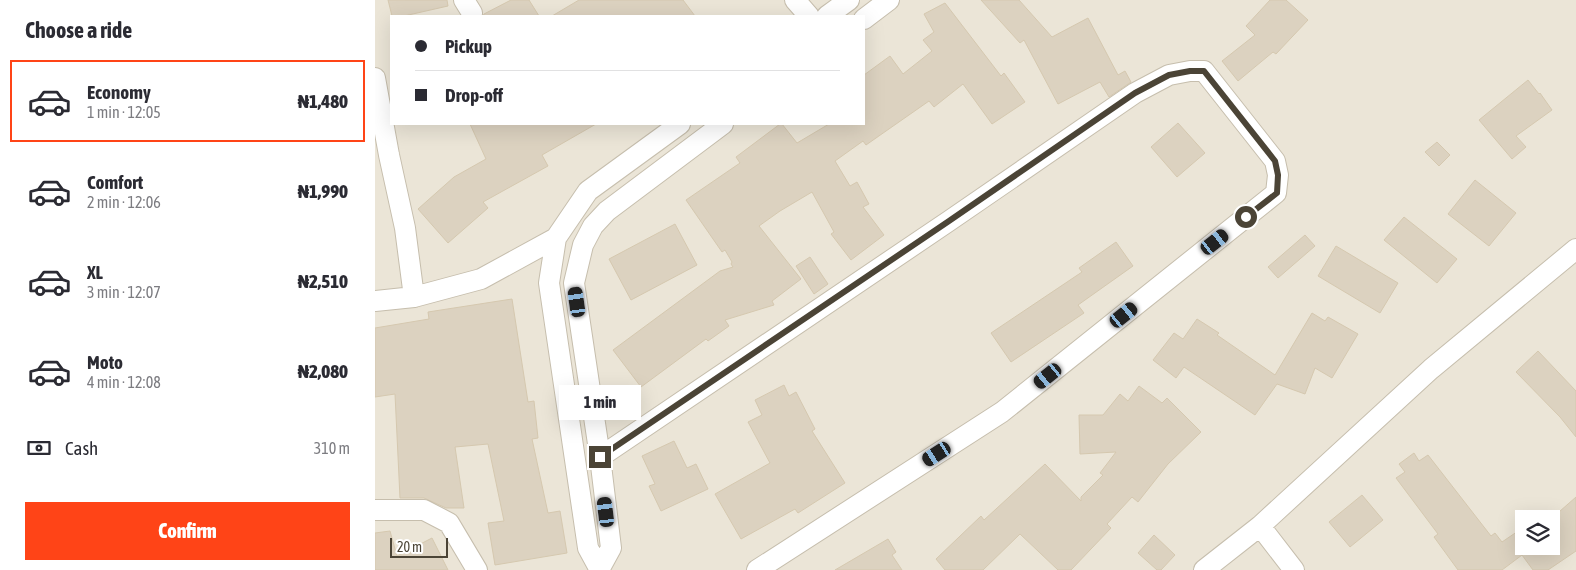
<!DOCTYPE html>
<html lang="en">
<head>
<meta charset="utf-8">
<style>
  body { margin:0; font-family:"Asap Condensed",sans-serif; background:#f2f2f3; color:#2b2b33; height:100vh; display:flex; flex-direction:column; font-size:19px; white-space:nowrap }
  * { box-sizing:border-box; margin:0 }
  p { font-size:16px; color:#7c7c81 }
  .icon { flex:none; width:28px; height:28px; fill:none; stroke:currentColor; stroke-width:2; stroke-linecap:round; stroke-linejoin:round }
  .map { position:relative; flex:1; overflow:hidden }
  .sheet { display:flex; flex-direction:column; background:#fff; width:375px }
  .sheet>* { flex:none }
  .banner { position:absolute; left:15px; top:15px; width:475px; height:110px; border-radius:0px; box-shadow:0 5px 20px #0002; display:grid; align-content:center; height:110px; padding:0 25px; background:#fff }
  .fabs { position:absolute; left:1140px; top:510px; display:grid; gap:10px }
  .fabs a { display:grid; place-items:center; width:45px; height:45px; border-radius:0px; background:#fff; box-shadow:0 5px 20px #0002; font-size:25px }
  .scale { position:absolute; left:15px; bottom:12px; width:58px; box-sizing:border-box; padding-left:5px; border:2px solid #4b4436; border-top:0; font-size:14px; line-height:18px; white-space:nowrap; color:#4b4436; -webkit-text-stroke:4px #fff; paint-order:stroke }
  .end { position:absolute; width:22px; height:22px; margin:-11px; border:6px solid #4b4436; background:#fff; box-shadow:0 0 0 2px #fff }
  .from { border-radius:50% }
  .bubble { position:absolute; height:35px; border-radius:0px; background:#fff; box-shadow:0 5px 20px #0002; font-size:16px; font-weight:800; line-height:35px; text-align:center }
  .car { position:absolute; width:15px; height:30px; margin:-15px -8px; border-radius:6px; box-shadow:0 0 4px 1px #0007; background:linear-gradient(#222 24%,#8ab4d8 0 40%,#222 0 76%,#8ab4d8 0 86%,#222 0) }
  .banner b { display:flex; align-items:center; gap:18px; height:48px; font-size:19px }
  .banner b+b { border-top:1px solid #e1e1e2 }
  .banner i { width:12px; height:12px; background:#2b2b33 }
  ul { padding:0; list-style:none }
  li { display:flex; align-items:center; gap:15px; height:82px; margin:0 10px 8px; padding:0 15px; border:2px solid transparent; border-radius:0px }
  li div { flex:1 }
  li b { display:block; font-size:19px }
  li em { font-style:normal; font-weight:800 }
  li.current { border-color:#ff4417 }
  li>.icon { width:45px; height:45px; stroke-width:1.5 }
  h2 { padding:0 25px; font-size:22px; line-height:60px }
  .pay { display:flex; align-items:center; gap:12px; height:55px; padding:0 25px; font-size:19px }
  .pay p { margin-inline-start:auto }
  .cta { display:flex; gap:10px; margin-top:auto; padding:10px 25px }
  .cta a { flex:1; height:58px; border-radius:0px; background:#ff4417; color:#fff; font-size:20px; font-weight:800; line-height:58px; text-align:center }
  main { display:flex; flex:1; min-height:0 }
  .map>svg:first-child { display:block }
  .residential { fill:#ebe5d7; fill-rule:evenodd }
  .building { fill:#dcd2c0; stroke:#d5c8af }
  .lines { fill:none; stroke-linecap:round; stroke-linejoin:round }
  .minor-casing { stroke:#c6bead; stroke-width:22 }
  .minor { stroke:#fff; stroke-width:20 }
  .route { stroke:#4b4436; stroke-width:6 }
</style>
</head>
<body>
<main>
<section class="sheet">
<h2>Choose a ride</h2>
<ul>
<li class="current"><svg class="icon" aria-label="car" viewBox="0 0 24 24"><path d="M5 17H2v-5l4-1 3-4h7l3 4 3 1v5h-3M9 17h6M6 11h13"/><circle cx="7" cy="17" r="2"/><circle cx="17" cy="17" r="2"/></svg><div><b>Economy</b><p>1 min · 12:05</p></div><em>₦1,480</em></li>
<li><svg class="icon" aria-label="car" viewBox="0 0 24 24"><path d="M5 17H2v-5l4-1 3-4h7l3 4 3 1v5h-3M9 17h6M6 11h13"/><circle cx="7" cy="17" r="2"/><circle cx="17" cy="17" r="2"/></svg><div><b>Comfort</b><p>2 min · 12:06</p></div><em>₦1,990</em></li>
<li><svg class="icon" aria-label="car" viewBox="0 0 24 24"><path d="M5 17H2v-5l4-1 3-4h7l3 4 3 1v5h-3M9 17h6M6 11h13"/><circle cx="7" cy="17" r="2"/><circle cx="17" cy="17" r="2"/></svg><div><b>XL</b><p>3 min · 12:07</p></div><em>₦2,510</em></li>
<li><svg class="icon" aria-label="car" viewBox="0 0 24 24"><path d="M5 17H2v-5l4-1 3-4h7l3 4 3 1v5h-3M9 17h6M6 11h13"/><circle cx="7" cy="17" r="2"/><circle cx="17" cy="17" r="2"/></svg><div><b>Moto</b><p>4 min · 12:08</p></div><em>₦2,080</em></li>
</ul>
<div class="pay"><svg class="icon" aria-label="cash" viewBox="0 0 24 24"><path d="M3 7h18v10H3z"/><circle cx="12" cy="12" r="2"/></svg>Cash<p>310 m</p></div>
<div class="cta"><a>Confirm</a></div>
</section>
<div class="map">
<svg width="1201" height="570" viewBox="0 0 1201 570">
  <rect width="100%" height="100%" fill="#f6f3e9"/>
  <path class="residential" d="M0 0H1201V570H0ZM16 16H489V124H16ZM1149 519H1176V546H1149Z"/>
  <path class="building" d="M13 0H72L73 6 29 16H17Z
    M136 0H154L164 16H108L109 14Z
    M204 0H308L320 16H177Z
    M606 0H644L677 37 713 18 743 75 750 71 756 82 734 97 725 82 683 104 649 40 645 43Z
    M895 0H911L933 20 901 54 898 52 863 81 847 61 880 35 871 26Z
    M570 3 626 76 629 73 650 102 617 124 588 84 559 107 554 101 491 145 488 141 460 161 475 186 482 182 494 204 488 207 509 235 476 260 456 234 459 232 437 192 405 211 384 226 426 279 397 301 399 305 350 320 354 326 333 341 331 339 266 387 238 350 345 271 358 267 356 264 357 262 350 250 347 252 311 200 365 163 361 157 405 124H407L422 143 454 124H489V75L515 56 528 74 557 51 548 40 559 32 549 14Z
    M1153 80 1164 94 1165 93 1177 110 1141 136 1151 147 1137 159 1104 120Z
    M803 123 830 153 802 177 776 147Z
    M95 124H221L167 155 173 166 108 202 113 208 73 243 43 209 79 177 111 159Z
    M1062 142 1075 155 1064 166 1050 152Z
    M1100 180 1141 213 1114 246 1073 214Z
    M1029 217 1082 259 1062 283 1009 240Z
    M300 224 322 265 256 300 234 259Z
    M930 235 940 246 903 278 893 267Z
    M741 242 758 266 703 305 709 313 636 362 616 333 707 272 704 268Z
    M961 246 1023 283 1005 313 943 276Z
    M435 257 453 284 439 294 421 266Z
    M137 299 153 402 159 401 163 438 157 439 173 513 185 511 192 553 120 565 113 523 129 521 113 444 80 447 89 508H71L49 498H25L20 394 0 397V328L54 319 53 312Z
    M937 313 950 321 953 317 983 334 957 378 940 368 930 394 902 384 880 415 809 367 801 378 778 360 799 333 808 339 822 319 844 333 842 335 900 375Z
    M1163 351 1201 391V437L1185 417 1141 372Z
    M409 385 414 396 421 392 440 429 437 431 470 483 423 513 420 509 366 539 340 494 395 463 373 422 387 415 380 400Z
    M764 386 787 403 792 398 826 432 793 464 763 502 757 497 732 524 736 528 696 570H683L645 534 608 570H570L561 559 606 516 609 520 670 464 706 501V497L728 475 725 473 741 452 705 454 704 415H728L745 394 753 401Z
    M299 441 312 468 321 464 333 489 286 511 274 486 280 484 267 456Z
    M1039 453 1044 461 1053 455 1116 536 1120 533 1127 542 1149 527V546H1176V519L1201 497V551L1173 570H1158L1147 555 1127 570H1083L1059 537 1063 534 1021 478 1030 472 1024 464Z
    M987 495 1008 520 975 547 954 522Z
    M15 531 22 556 57 538 73 570H0V533Z
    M779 535 800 555 786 570H782L763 553Z
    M513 539 521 552 517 555 527 570H460Z"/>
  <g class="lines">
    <defs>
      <path id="minor" d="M89 0 97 13
        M420 0 434 16
        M452 16 474 0
        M489 19 514 0
        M0 78 14 155 30 228 39 297
        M0 301 39 297 106 279 181 238
        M225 457 574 221 760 93 794 75 815 71H829L900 161 903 175 901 193 627 412 382 570
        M0 510H49L74 523 102 570
        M885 526 919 570
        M225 568 236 548 225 457 199 283 208 245 218 226 232 211 348 124
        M225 570 213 548 174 283 181 238 213 191 305 124
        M829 570 885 526 1056 369 1201 249"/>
    </defs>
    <use href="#minor" class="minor-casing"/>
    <use href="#minor" class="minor"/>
  </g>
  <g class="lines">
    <path class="route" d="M225 457 574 221 760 93 794 75 815 71H829L900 161 903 175 902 193 871 217"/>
  </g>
</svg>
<div class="fabs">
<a><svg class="icon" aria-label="layers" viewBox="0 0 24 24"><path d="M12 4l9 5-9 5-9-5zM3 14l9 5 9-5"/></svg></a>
</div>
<div class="scale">20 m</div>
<i class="end from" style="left:871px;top:217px"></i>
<i class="end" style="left:225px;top:457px"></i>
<div class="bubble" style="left:184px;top:385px;width:82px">1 min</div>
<i class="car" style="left:840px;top:242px;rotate:52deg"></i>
<i class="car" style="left:202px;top:302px;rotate:352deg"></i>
<i class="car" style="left:749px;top:315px;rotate:51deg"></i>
<i class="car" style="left:673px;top:376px;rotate:231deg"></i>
<i class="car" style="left:562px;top:454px;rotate:237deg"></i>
<i class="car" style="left:231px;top:512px;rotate:353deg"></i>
<div class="banner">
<b><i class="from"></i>Pickup</b>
<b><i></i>Drop-off</b>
</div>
</div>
</main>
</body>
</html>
